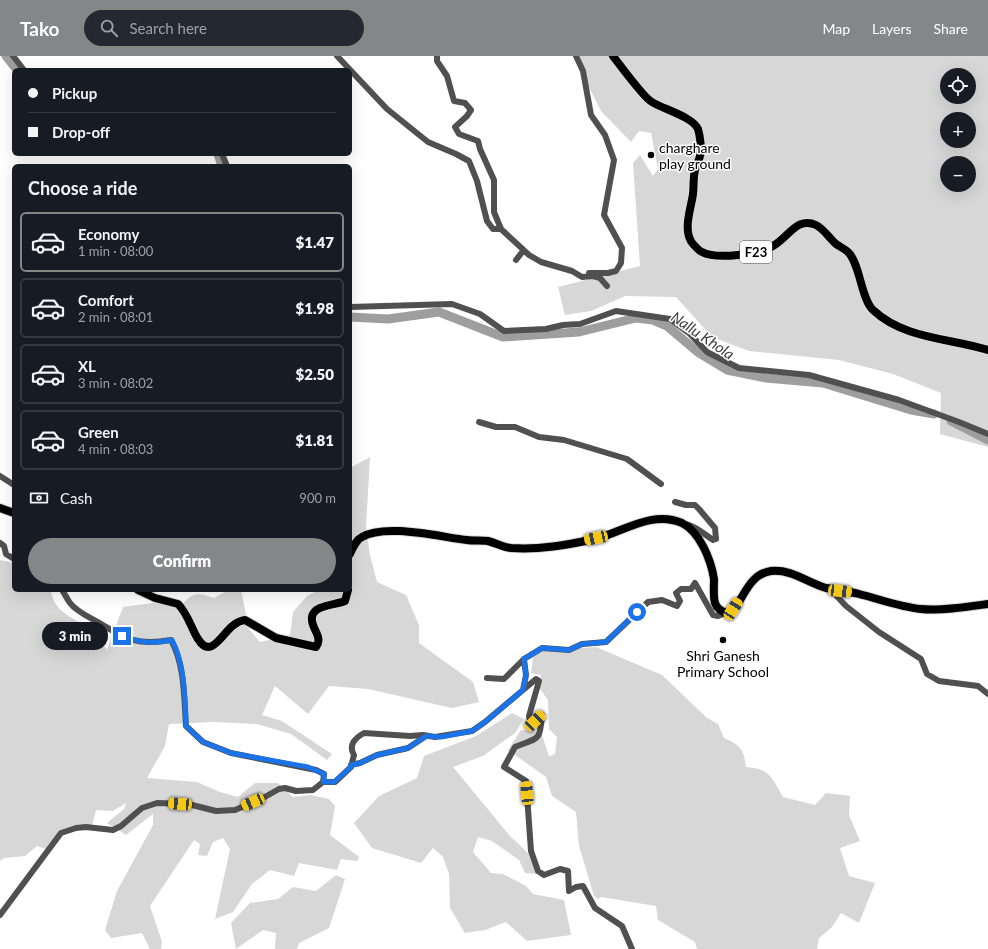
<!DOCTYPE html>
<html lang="en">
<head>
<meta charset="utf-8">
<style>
  body { margin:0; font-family:Lato,sans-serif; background:#242831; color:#f1f3f6; height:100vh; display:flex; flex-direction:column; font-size:15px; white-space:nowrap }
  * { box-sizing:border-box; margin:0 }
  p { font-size:13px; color:#9ea1a6 }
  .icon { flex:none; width:22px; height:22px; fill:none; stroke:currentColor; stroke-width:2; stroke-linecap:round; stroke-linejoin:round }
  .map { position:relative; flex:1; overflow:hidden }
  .side { position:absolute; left:12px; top:108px; width:340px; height:428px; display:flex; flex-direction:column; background:#171b24; border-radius:6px; box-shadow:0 4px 16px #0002 }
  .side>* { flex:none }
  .hud { position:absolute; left:12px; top:12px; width:340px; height:88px; border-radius:6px; box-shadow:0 4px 16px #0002; display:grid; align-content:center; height:88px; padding:0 16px; background:#171b24 }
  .fabs { position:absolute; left:940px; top:12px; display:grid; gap:8px }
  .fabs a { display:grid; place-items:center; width:36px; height:36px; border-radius:50%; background:#171b24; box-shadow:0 4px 16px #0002; font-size:20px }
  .end { position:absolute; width:18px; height:18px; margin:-9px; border:5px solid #1a73e8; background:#fff; box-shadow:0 0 0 2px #fff }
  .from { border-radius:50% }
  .bubble { position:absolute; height:28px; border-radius:14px; background:#171b24; box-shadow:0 4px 16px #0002; font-size:13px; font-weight:800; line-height:28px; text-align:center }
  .car { position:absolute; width:12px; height:24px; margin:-12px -6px; border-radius:5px; box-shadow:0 0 3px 1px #0007; background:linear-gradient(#f5c518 24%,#345 0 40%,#f5c518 0 76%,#345 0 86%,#f5c518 0) }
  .hud b { display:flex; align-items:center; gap:14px; height:38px; font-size:15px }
  .hud b+b { border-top:1px solid #363941 }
  .hud i { width:10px; height:10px; background:#f1f3f6 }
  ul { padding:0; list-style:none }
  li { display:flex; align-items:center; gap:12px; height:60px; margin:0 8px 6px; padding:0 8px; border:2px solid #363941; border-radius:6px }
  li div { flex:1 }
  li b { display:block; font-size:15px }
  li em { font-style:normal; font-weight:800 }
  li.active { border-color:#858687 }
  li>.icon { width:36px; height:36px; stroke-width:1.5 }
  h2 { padding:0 16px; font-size:18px; line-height:48px }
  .pay { display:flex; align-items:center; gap:10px; height:44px; padding:0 16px; font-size:15px }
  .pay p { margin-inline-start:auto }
  .cta { display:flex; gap:8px; margin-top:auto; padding:8px 16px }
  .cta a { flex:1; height:46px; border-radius:24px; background:#858687; color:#fff; font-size:16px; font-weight:800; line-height:46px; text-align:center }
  header { display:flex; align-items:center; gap:24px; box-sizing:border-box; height:56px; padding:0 20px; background:#858687; color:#fff }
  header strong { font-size:19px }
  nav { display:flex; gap:22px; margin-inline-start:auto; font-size:14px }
  .search { width:280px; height:36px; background:#242831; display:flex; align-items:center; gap:10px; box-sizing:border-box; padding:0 14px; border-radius:22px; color:#9ea1a6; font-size:15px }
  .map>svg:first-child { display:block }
  .green { fill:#d7d7d7; fill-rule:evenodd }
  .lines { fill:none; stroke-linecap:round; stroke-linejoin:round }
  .river { stroke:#9e9e9e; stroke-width:9 }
  .major-casing { stroke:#dbdbdb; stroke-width:10 }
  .minor { stroke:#505050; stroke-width:6 }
  .major { stroke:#000; stroke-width:8 }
  .route { stroke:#1a73e8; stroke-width:5 }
  .poi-dot { fill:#000; stroke:#fff; stroke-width:1.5 }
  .labels { text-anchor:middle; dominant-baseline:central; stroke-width:3; stroke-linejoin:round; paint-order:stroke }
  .shield { fill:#fff; stroke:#4c4c4c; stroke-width:1 }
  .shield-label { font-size:13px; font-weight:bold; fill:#000 }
  .poi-label { font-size:14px; fill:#000; stroke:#fff; text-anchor:start }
  .water-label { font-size:15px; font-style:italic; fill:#3f3f3f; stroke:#fff }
</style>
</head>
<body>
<header>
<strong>Tako</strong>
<div class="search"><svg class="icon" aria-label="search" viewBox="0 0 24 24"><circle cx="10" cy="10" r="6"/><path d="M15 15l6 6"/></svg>Search here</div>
<nav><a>Map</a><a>Layers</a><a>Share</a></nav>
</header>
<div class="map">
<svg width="988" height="893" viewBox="0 0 988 893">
  <rect width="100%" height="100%" fill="#fff"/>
  <path class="green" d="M573 0H988V391L940 378 941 337 893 318 839 304 749 295 712 281 676 241 625 240 591 255 565 259 558 231 640 210 633 107 640 99 653 120 658 113 651 77 639 75 631 86 601 55ZM947 19H969V41H947ZM947 63H969V85H947ZM947 107H969V129H947Z
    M370 401 366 472 370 499 377 526 406 539 419 569V587L473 626 479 646 452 652 368 633 329 630 308 658 275 630 262 659 282 665 332 698 327 704 291 678 257 668 213 666 169 668 165 690 147 722 197 726 220 736 238 741 255 727H278L293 741 311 739 329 743 335 750 330 779 359 801 357 805 341 803 337 814 299 807 294 820 270 814 252 828 233 856 215 863 230 793 223 782 213 786 207 800 198 799 200 788 194 784 150 850 162 886 161 893H150L142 877 111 882 105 874 117 835 153 769V758L126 779 107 767 124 753 126 747 113 755 96 754 91 774 75 771 60 775 49 794 37 790 25 800 4 802 0 805V504L14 507V534H51C54 561 81 562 96 579 100 583 103 589 107 594L123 551 159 546 180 550C194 536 196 536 214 542L228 534H241L249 573 260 586 290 579 293 556 307 540 319 534H350V412Z
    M596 591 662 619 707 662 718 668 724 682C740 689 744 693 746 711 771 713 771 721 783 741L815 749 826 737 850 740 849 759 860 785 840 792 849 820 875 827 859 867 841 857 832 871 819 882 817 893H697L695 886 658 864 656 850 601 841 598 843 594 840 579 790 576 756 552 740 546 721 508 694 521 674 541 676 549 700 555 698 557 681 549 673 548 644 540 633 541 619 531 617 534 595Z
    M512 657 524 663 515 677 483 700 453 711 510 780 528 797 537 818 525 817 519 804 492 785 478 781 473 796 491 817 503 818 526 830 533 838 564 844 571 879 527 885 506 866 485 874 465 877 450 852 449 818 443 801 433 792 421 807 372 792 354 767 379 740 417 722 424 700 476 680Z
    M336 819 345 823 329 872 299 887 297 893H275L276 877 263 874 236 893 231 867 250 847 278 843 293 831 316 835Z"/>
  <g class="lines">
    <path class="river" d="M6 0 17 14
      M218 98 222 110
      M350 261 388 263 439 256 503 281 579 276 636 262 653 264 667 270 699 297 727 314 766 322 823 327 911 354 934 358
      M951 365 988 384"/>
    <defs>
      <path id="major" d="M613 0C620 9 644 42 652 46 663 53 693 61 698 73 700 80 702 93 700 100 699 105 696 109 695 114 693 122 694 130 693 138 691 153 682 175 693 188 696 191 699 195 702 196 717 204 759 198 773 190 788 182 797 160 816 169 824 173 829 182 836 188 840 191 845 193 848 196 860 207 861 243 873 254 904 283 949 282 988 294
        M0 452 14 457
        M350 498C353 491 356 484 362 481 385 467 440 481 467 484 473 485 481 484 488 485 496 487 503 491 511 492 539 494 567 489 595 483 623 476 652 454 682 467 700 476 711 504 714 523 714 531 713 540 715 547 717 553 721 555 726 557 743 553 744 519 771 515 792 513 806 526 826 532 837 534 848 535 859 538 879 543 900 551 921 553 942 555 967 551 988 548
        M138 534 155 542 178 548C188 558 191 572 198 583 214 608 224 566 245 564L276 582 316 591C324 581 310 572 312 561 314 549 335 549 345 545L348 534"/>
    </defs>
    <use href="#major" class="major-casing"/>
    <path class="minor" d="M13 0 24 14
      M337 0 387 53 428 86 456 98 469 105 477 125 487 165 493 173H501L529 199 541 206 572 215 582 221 593 220 600 222 607 230
      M437 0V5L447 20 454 45 465 47 471 54 467 60 455 71 459 78 478 85 480 93 494 124V156L501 173
      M576 0 583 15 591 59 605 79 614 104 604 159 622 192 621 207 616 215 608 217H589
      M222 98 227 110
      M516 204 523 195
      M350 251 452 248 480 258 504 275 546 273 563 269 580 268 616 255 670 263 689 277 707 296 739 312 809 319 899 344 959 366 988 378
      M479 366 496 371H515L539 381 564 384 627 403 661 428
      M0 420 14 429
      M675 446 686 449H695L699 453 715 472 716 483 713 484C704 478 696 470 685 468
      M0 487 4 490 6 498 14 503
      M830 533 846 550 879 576 921 603 927 618 939 625 978 630 988 638
      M487 622 504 623 524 603 542 592 569 594 582 588 606 586 648 546 662 544 677 550 680 545 676 537 681 533H691L695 527 713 559 718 560 726 557
      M523 634 536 623 539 625 529 660 530 665H535L542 659C540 686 539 681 515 691L504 711 526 725 531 795 538 815 544 819 560 813 568 815 569 835 576 831 583 830 595 852 622 870 632 893
      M351 709 360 707 377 699 408 692 426 680
      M323 726H335L351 711 354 699C348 689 355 682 364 677L410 680 423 679 435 681 472 675 485 666 523 634 526 619 524 603
      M0 859 61 777 76 772 86 771 113 774 121 770 142 752 157 747 188 748 216 755 235 754 263 742 279 733 285 732 296 735 313 734 323 726 324 718 316 714 231 697 203 686 186 670C184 642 185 609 171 584 136 590 126 583 96 565 87 560 76 555 70 547 67 543 65 538 62 534"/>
    <use href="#major" class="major"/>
  </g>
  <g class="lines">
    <path class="route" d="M122 580C142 587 150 588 172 584 185 609 185 642 186 670L203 686 231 697 308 711 324 718V726H334L351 711V709L360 707 377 699 408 692 426 680 441 681 472 675 485 666 523 634 526 619 524 603 542 592 569 594 582 588 606 586 637 556"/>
  </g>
  <g class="poi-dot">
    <circle cx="651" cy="99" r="4"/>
    <circle cx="723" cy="584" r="4"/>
  </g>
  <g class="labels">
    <rect class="shield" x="740" y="185" width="32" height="22" rx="3"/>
    <g class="shield-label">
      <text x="756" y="196">F23</text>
    </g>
    <g class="poi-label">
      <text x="659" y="91">charghare<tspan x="659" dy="16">play ground</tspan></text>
      <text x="723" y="599" text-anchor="middle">Shri Ganesh<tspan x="723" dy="16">Primary School</tspan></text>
    </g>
    <g class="water-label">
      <text transform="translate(703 279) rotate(34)">Nallu Khola</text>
    </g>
  </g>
</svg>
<div class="fabs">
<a><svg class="icon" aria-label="locate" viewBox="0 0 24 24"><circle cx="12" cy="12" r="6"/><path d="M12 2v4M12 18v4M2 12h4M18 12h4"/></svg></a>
<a>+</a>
<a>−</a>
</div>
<i class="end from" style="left:637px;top:556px"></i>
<i class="end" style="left:122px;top:580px"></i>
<div class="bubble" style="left:42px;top:566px;width:66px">3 min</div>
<i class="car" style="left:596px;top:482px;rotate:258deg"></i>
<i class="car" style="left:840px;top:535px;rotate:96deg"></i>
<i class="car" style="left:733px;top:553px;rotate:33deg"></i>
<i class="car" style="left:535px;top:665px;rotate:46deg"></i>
<i class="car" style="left:527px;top:737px;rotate:355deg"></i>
<i class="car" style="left:253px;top:746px;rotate:247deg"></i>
<i class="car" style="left:180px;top:748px;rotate:274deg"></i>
<div class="hud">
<b><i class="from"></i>Pickup</b>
<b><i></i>Drop-off</b>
</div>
<section class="side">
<h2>Choose a ride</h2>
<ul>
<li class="active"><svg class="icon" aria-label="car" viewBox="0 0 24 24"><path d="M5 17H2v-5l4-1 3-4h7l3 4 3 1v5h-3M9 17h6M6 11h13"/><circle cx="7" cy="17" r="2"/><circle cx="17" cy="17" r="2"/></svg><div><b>Economy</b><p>1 min · 08:00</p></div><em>$1.47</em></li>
<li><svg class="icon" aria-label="car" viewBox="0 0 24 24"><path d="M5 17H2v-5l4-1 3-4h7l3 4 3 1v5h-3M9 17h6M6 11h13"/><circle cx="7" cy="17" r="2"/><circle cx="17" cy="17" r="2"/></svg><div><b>Comfort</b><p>2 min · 08:01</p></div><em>$1.98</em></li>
<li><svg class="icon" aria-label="car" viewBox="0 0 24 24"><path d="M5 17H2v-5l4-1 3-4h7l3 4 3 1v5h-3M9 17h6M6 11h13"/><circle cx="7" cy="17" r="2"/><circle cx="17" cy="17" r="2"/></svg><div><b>XL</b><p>3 min · 08:02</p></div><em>$2.50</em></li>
<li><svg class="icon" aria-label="car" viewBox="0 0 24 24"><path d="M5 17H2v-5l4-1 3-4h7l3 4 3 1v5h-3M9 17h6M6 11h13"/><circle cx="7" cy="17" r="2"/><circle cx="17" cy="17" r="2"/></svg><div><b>Green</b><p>4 min · 08:03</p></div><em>$1.81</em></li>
</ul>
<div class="pay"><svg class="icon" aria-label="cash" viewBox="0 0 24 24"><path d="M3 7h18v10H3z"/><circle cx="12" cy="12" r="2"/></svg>Cash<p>900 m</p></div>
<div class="cta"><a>Confirm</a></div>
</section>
</div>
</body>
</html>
